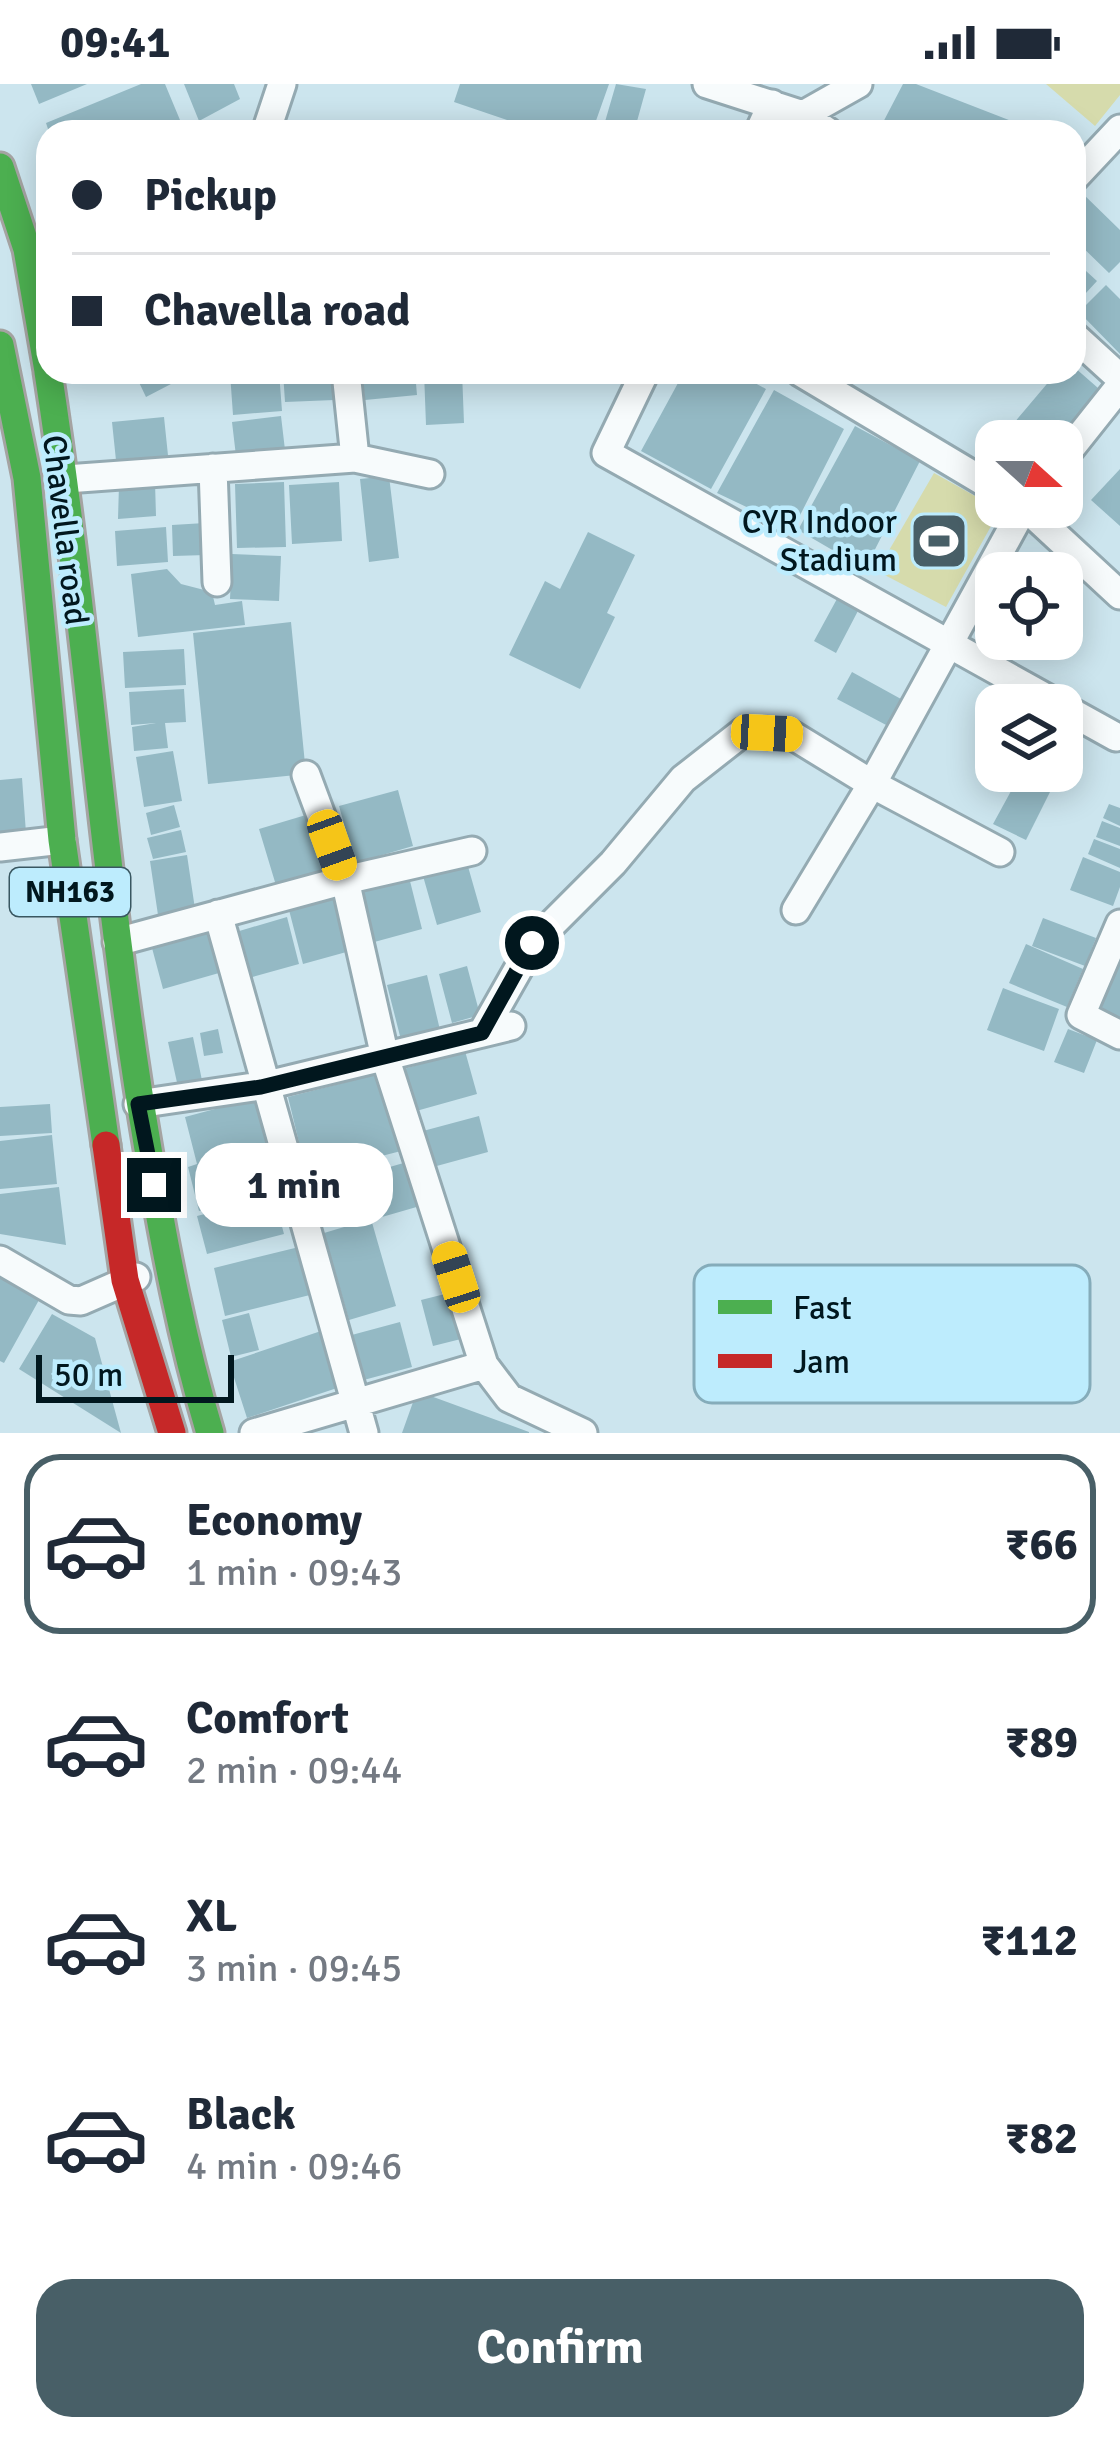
<!DOCTYPE html>
<html lang="en">
<head>
<meta charset="utf-8">
<style>
  body { margin:0; font-family:Signika,sans-serif; background:#f6f6f7; color:#1f2937; height:100vh; display:flex; flex-direction:column; font-size:45px; white-space:nowrap }
  * { box-sizing:border-box; margin:0 }
  p { font-size:39px; color:#747a83 }
  .icon { flex:none; width:66px; height:66px; fill:none; stroke:currentColor; stroke-width:2; stroke-linecap:round; stroke-linejoin:round }
  .map { position:relative; height:1349px; overflow:hidden }
  .side { display:flex; flex-direction:column; background:#fff; flex:1 }
  .side>* { flex:none }
  .banner { position:absolute; left:36px; top:36px; width:1050px; height:264px; border-radius:36px; box-shadow:0 6px 30px #0003; display:grid; align-content:center; height:264px; padding:0 36px; background:#fff }
  .needle { width:78px; rotate:111deg }
  .controls { position:absolute; left:975px; top:336px; display:grid; gap:24px }
  .controls a { display:grid; place-items:center; width:108px; height:108px; border-radius:24px; background:#fff; box-shadow:0 6px 30px #0003; font-size:60px }
  .scale { position:absolute; left:36px; bottom:30px; width:198px; box-sizing:border-box; padding-left:12px; border:6px solid #01171e; border-top:0; font-size:33px; line-height:42px; white-space:nowrap; color:#01171e; -webkit-text-stroke:9px #bdecfd; paint-order:stroke }
  .end { position:absolute; width:54px; height:54px; margin:-27px; border:15px solid #01171e; background:#fff; box-shadow:0 0 0 6px #fff }
  .from { border-radius:50% }
  .bubble { position:absolute; height:84px; border-radius:36px; background:#fff; box-shadow:0 6px 30px #0003; font-size:39px; font-weight:700; line-height:84px; text-align:center }
  .car { position:absolute; width:36px; height:72px; margin:-36px -18px; border-radius:15px; box-shadow:0 0 9px 3px #0007; background:linear-gradient(#f5c518 24%,#345 0 40%,#f5c518 0 76%,#345 0 86%,#f5c518 0) }
  .banner b { display:flex; align-items:center; gap:42px; height:114px; font-size:45px }
  .banner b+b { border-top:3px solid #e0e1e3 }
  .banner i { width:30px; height:30px; background:#1f2937 }
  ul { padding:21px 0 0; list-style:none }
  li { display:flex; align-items:center; gap:36px; height:180px; margin:0 24px 18px; padding:0 12px; border:6px solid transparent; border-radius:36px }
  li div { flex:1 }
  li b { display:block; font-size:45px }
  li em { font-style:normal; font-weight:700 }
  li.active { border-color:#485f67 }
  li>.icon { width:108px; height:108px; stroke-width:1.5 }
  .action { display:flex; gap:24px; margin-top:auto; padding:24px 36px }
  .action a { flex:1; height:138px; border-radius:36px; background:#485f67; color:#fff; font-size:48px; font-weight:700; line-height:138px; text-align:center }
  .status { display:flex; justify-content:space-between; align-items:center; height:84px; padding:0 60px; background:#fff; direction:ltr }
  .status svg { height:33px; fill:currentColor }
  .map>svg:first-child { display:block }
  .green { fill:#d6dbac }
  .building { fill:#94b9c4 }
  .lines { fill:none; stroke-linecap:round; stroke-linejoin:round }
  .street-casing { stroke:#94aab2; stroke-width:33 }
  .fast-casing { stroke:#a5a3a2; stroke-width:33 }
  .jam-casing { stroke:#a5a3a2; stroke-width:33 }
  .street { stroke:#f7fbfc; stroke-width:27 }
  .fast { stroke:#4caf50; stroke-width:27 }
  .jam { stroke:#c62828; stroke-width:27 }
  .route { stroke:#01171e; stroke-width:15 }
  .labels { text-anchor:middle; dominant-baseline:central; stroke-width:9; stroke-linejoin:round; paint-order:stroke }
  .shield { fill:#bdecfd; stroke:#395761; stroke-width:3 }
  .shield-label { font-size:30px; font-weight:bold; fill:#01171e }
  .poi-label { font-size:33px; fill:#01171e; stroke:#bdecfd; text-anchor:end }
  .street-label { font-size:33px; fill:#01171e; stroke:#bdecfd }
  .key { fill:#bdecfd; stroke:#85acba; stroke-width:3 }
  .key-label { font-size:33px; fill:#01171e }
</style>
</head>
<body>
<div class="status"><b>09:41</b><svg viewBox="0 0 49 12"><path d="M0 12V9h3v3zM5 12V6h3v6zM10 12V3h3v9zM15 12V0h3v12zM26 1h20v11H26zM47 4h2v5h-2z"/></svg></div>
<div class="map">
<svg width="1120" height="1349" viewBox="0 0 1120 1349">
  <rect width="100%" height="100%" fill="#cce5ee"/>
  <path class="green" d="M1046 0H1120V11L1095 42Z
    M934 389 1000 426 946 523 877 487Z"/>
  <path class="building" d="M31 0H87L39 20Z
    M141 0H165L185 48H49L46 39Z
    M184 0H234L240 15 199 37Z
    M460 0H609L592 48H543L454 18Z
    M616 0 646 5 634 48H602Z
    M903 0H916L1014 38 1010 48H878Z
    M1079 106 1120 146V178L1109 189 1074 155V112Z
    M1074 176 1097 197 1074 222Z
    M1106 201 1120 215V270L1079 228Z
    M1074 283 1098 304 1058 357H1009L1003 352 1057 288H1074Z
    M134 288H194L146 313Z
    M244 288H279L282 327 233 331 230 289Z
    M283 288H333L334 316 285 318Z
    M362 288H415L417 311 365 316Z
    M424 288H462L464 339 426 341Z
    M684 288H735L766 305 711 405 641 367Z
    M774 306 844 345 793 445 717 409Z
    M281 332 285 366 236 372 232 338Z
    M164 333 169 381 117 386 112 338Z
    M855 342 920 377 865 485 798 446Z
    M1120 385V442L1091 416Z
    M389 392 399 474 369 478 360 395Z
    M155 398 156 432 118 435 119 401Z
    M284 398 286 463 237 464 235 400Z
    M339 398 342 457 292 460 289 401Z
    M205 439 206 471 173 472 172 441Z
    M166 443 168 478 117 482 115 447Z
    M588 448 635 471 607 529 615 533 580 605 509 571 545 497 560 505Z
    M232 470 281 472 279 517 230 515Z
    M167 485 181 500 212 508 215 521 242 517 245 541 138 553 131 490Z
    M838 513 860 523 836 569 814 557Z
    M291 538 306 690 208 700 193 549Z
    M184 565 186 601 125 604 123 568Z
    M852 588 901 615 888 642 837 615Z
    M184 605 186 638 165 639 168 664 134 667 132 643 156 639 131 641 129 608Z
    M173 667 182 717 144 723 136 673Z
    M1022 687 1052 704 1026 756 993 740Z
    M22 694 26 749 0 751V696Z
    M398 706 413 762 355 779 339 722Z
    M1109 720 1120 724V742L1103 734Z
    M174 721 180 743 151 751 146 729Z
    M316 728 335 791 278 808 259 745Z
    M1102 737 1120 744V762L1096 753Z
    M181 746 186 768 153 775 147 754Z
    M1094 755 1120 765V784L1088 770Z
    M187 771 195 825 158 831 150 777Z
    M1083 773 1120 788V803L1113 822 1070 806Z
    M467 779 481 828 437 841 423 792Z
    M407 785 422 845 367 860 351 799Z
    M336 813 350 867 303 880 289 826Z
    M287 833 299 880 249 894 236 848Z
    M1043 834 1096 854 1085 882 1032 862Z
    M207 848 219 889 163 905 152 864Z
    M1026 860 1083 885 1067 923 1009 899Z
    M1112 875 1120 879V938L1090 926Z
    M467 882 480 931 452 939 439 890Z
    M427 891 440 946 401 956 387 901Z
    M1003 904 1059 925 1044 967 987 946Z
    M218 945 223 969 204 972 200 949Z
    M1068 945 1097 956 1084 989 1054 978Z
    M193 953 204 1006 180 1012 168 958Z
    M465 967 477 1010 409 1029 397 987Z
    M386 988 405 1066 307 1091 288 1013Z
    M256 1014 268 1060 203 1077 268 1063 278 1108 199 1127 188 1083 197 1080 185 1033Z
    M50 1020 52 1049 0 1052V1023Z
    M479 1032 488 1068 433 1083 423 1047Z
    M52 1051 57 1100 0 1105V1057Z
    M407 1078 420 1122 375 1135 362 1091Z
    M59 1103 66 1161 0 1150V1110Z
    M274 1112 284 1150 207 1170 197 1132Z
    M371 1135 396 1222 349 1236 324 1149Z
    M299 1163 310 1211 225 1232 214 1184Z
    M0 1194 39 1216 4 1279 0 1277Z
    M453 1208 465 1254 433 1262 421 1216Z
    M249 1229 259 1266 231 1273 222 1236Z
    M52 1230 95 1254 121 1349 19 1285Z
    M400 1238 412 1283 360 1297 348 1252Z
    M321 1247 340 1303 247 1334 229 1278Z
    M417 1307 529 1348V1349H402Z"/>
  <g class="lines">
    <defs>
      <path id="street" d="M707 0 803 31 828 48
        M803 31 858 0
        M266 48 282 0
        M759 48 772 20
        M1074 94 1120 45
        M1074 252 1120 294
        M346 288 355 374
        M645 288 606 369 1059 621
        M800 288 996 405
        M1062 375 1120 302
        M213 384 217 498
        M66 395 355 374 430 390
        M1025 423 1120 511
        M1062 623 1116 653
        M306 691 345 796 385 973 484 1281 509 1314 583 1349
        M0 763 62 756
        M796 826 872 700 1024 423
        M218 830 364 1349
        M1120 840 1081 931 1120 951
        M117 858 345 796 472 767
        M482 949 533 859 613 779 683 695 743 648 792 651 872 700 1000 768
        M138 1020 267 1001 511 942
        M0 1176 69 1216 81 1217 136 1193
        M254 1349 484 1281"/>
      <path id="fast" d="M0 83 27 165 48 287
        M0 261 27 394 62 756 106 1061
        M48 288C88 546 104 807 148 1065 164 1160 182 1256 210 1349"/>
      <path id="jam" d="M106 1061 125 1196 172 1349"/>
    </defs>
    <use href="#street" class="street-casing"/>
    <use href="#fast" class="fast-casing"/>
    <use href="#jam" class="jam-casing"/>
    <use href="#street" class="street"/>
    <use href="#fast" class="fast"/>
    <use href="#jam" class="jam"/>
  </g>
  <g class="lines">
    <path class="route" d="M154 1101 138 1020 261 1003 482 949 532 859"/>
  </g>
  <defs>
    <symbol id="stadium-square" viewBox="-11 -11 22 22"><rect x="-9" y="-9" width="18" height="18" rx="4" fill="#485f67" stroke="#bdecfd"/><path d="M0-5a6.5 5 0 1 0 0 10a6.5 5 0 1 0 0-10ZM-3.5-1.8h7v3.6h-7Z" fill="#fff"/></symbol>
  </defs>
  <g fill-rule="evenodd">
    <use href="#stadium-square" x="906" y="424" width="66" height="66"/>
  </g>
  <g class="labels">
    <rect class="shield" x="10" y="784" width="120" height="48" rx="9"/>
    <g class="shield-label">
      <text x="70" y="808">NH163</text>
    </g>
    <g class="poi-label">
      <text x="897" y="438">CYR Indoor<tspan x="897" dy="38">Stadium</tspan></text>
    </g>
    <g class="street-label">
      <text transform="translate(65 446) rotate(83)">Chavella road</text>
    </g>
  </g>
  <rect x="694" y="1181" width="396" height="138" rx="18" class="key"/>
  <rect x="718" y="1216" width="54" height="14" fill="#4caf50"/>
  <rect x="718" y="1270" width="54" height="14" fill="#c62828"/>
  <g class="key-label">
    <text x="793" y="1235">Fast</text>
    <text x="793" y="1289">Jam</text>
  </g>
</svg>
<div class="controls">
<a><svg class="needle" viewBox="-14 -14 28 28"><path d="M0-13l5 13h-10z" fill="#e53935"/><path d="M0 13l5-13h-10z" fill="#747a83"/></svg></a>
<a><svg class="icon" aria-label="locate" viewBox="0 0 24 24"><circle cx="12" cy="12" r="6"/><path d="M12 2v4M12 18v4M2 12h4M18 12h4"/></svg></a>
<a><svg class="icon" aria-label="layers" viewBox="0 0 24 24"><path d="M12 4l9 5-9 5-9-5zM3 14l9 5 9-5"/></svg></a>
</div>
<div class="scale">50 m</div>
<i class="end from" style="left:532px;top:859px"></i>
<i class="end" style="left:154px;top:1101px"></i>
<div class="bubble" style="left:195px;top:1059px;width:198px">1 min</div>
<i class="car" style="left:767px;top:649px;rotate:93deg"></i>
<i class="car" style="left:332px;top:761px;rotate:160deg"></i>
<i class="car" style="left:456px;top:1193px;rotate:342deg"></i>
<div class="banner">
<b><i class="from"></i>Pickup</b>
<b><i></i>Chavella road</b>
</div>
</div>
<section class="side">
<ul>
<li class="active"><svg class="icon" aria-label="car" viewBox="0 0 24 24"><path d="M5 17H2v-5l4-1 3-4h7l3 4 3 1v5h-3M9 17h6M6 11h13"/><circle cx="7" cy="17" r="2"/><circle cx="17" cy="17" r="2"/></svg><div><b>Economy</b><p>1 min · 09:43</p></div><em>₹66</em></li>
<li><svg class="icon" aria-label="car" viewBox="0 0 24 24"><path d="M5 17H2v-5l4-1 3-4h7l3 4 3 1v5h-3M9 17h6M6 11h13"/><circle cx="7" cy="17" r="2"/><circle cx="17" cy="17" r="2"/></svg><div><b>Comfort</b><p>2 min · 09:44</p></div><em>₹89</em></li>
<li><svg class="icon" aria-label="car" viewBox="0 0 24 24"><path d="M5 17H2v-5l4-1 3-4h7l3 4 3 1v5h-3M9 17h6M6 11h13"/><circle cx="7" cy="17" r="2"/><circle cx="17" cy="17" r="2"/></svg><div><b>XL</b><p>3 min · 09:45</p></div><em>₹112</em></li>
<li><svg class="icon" aria-label="car" viewBox="0 0 24 24"><path d="M5 17H2v-5l4-1 3-4h7l3 4 3 1v5h-3M9 17h6M6 11h13"/><circle cx="7" cy="17" r="2"/><circle cx="17" cy="17" r="2"/></svg><div><b>Black</b><p>4 min · 09:46</p></div><em>₹82</em></li>
</ul>
<div class="action"><a>Confirm</a></div>
</section>
</body>
</html>
